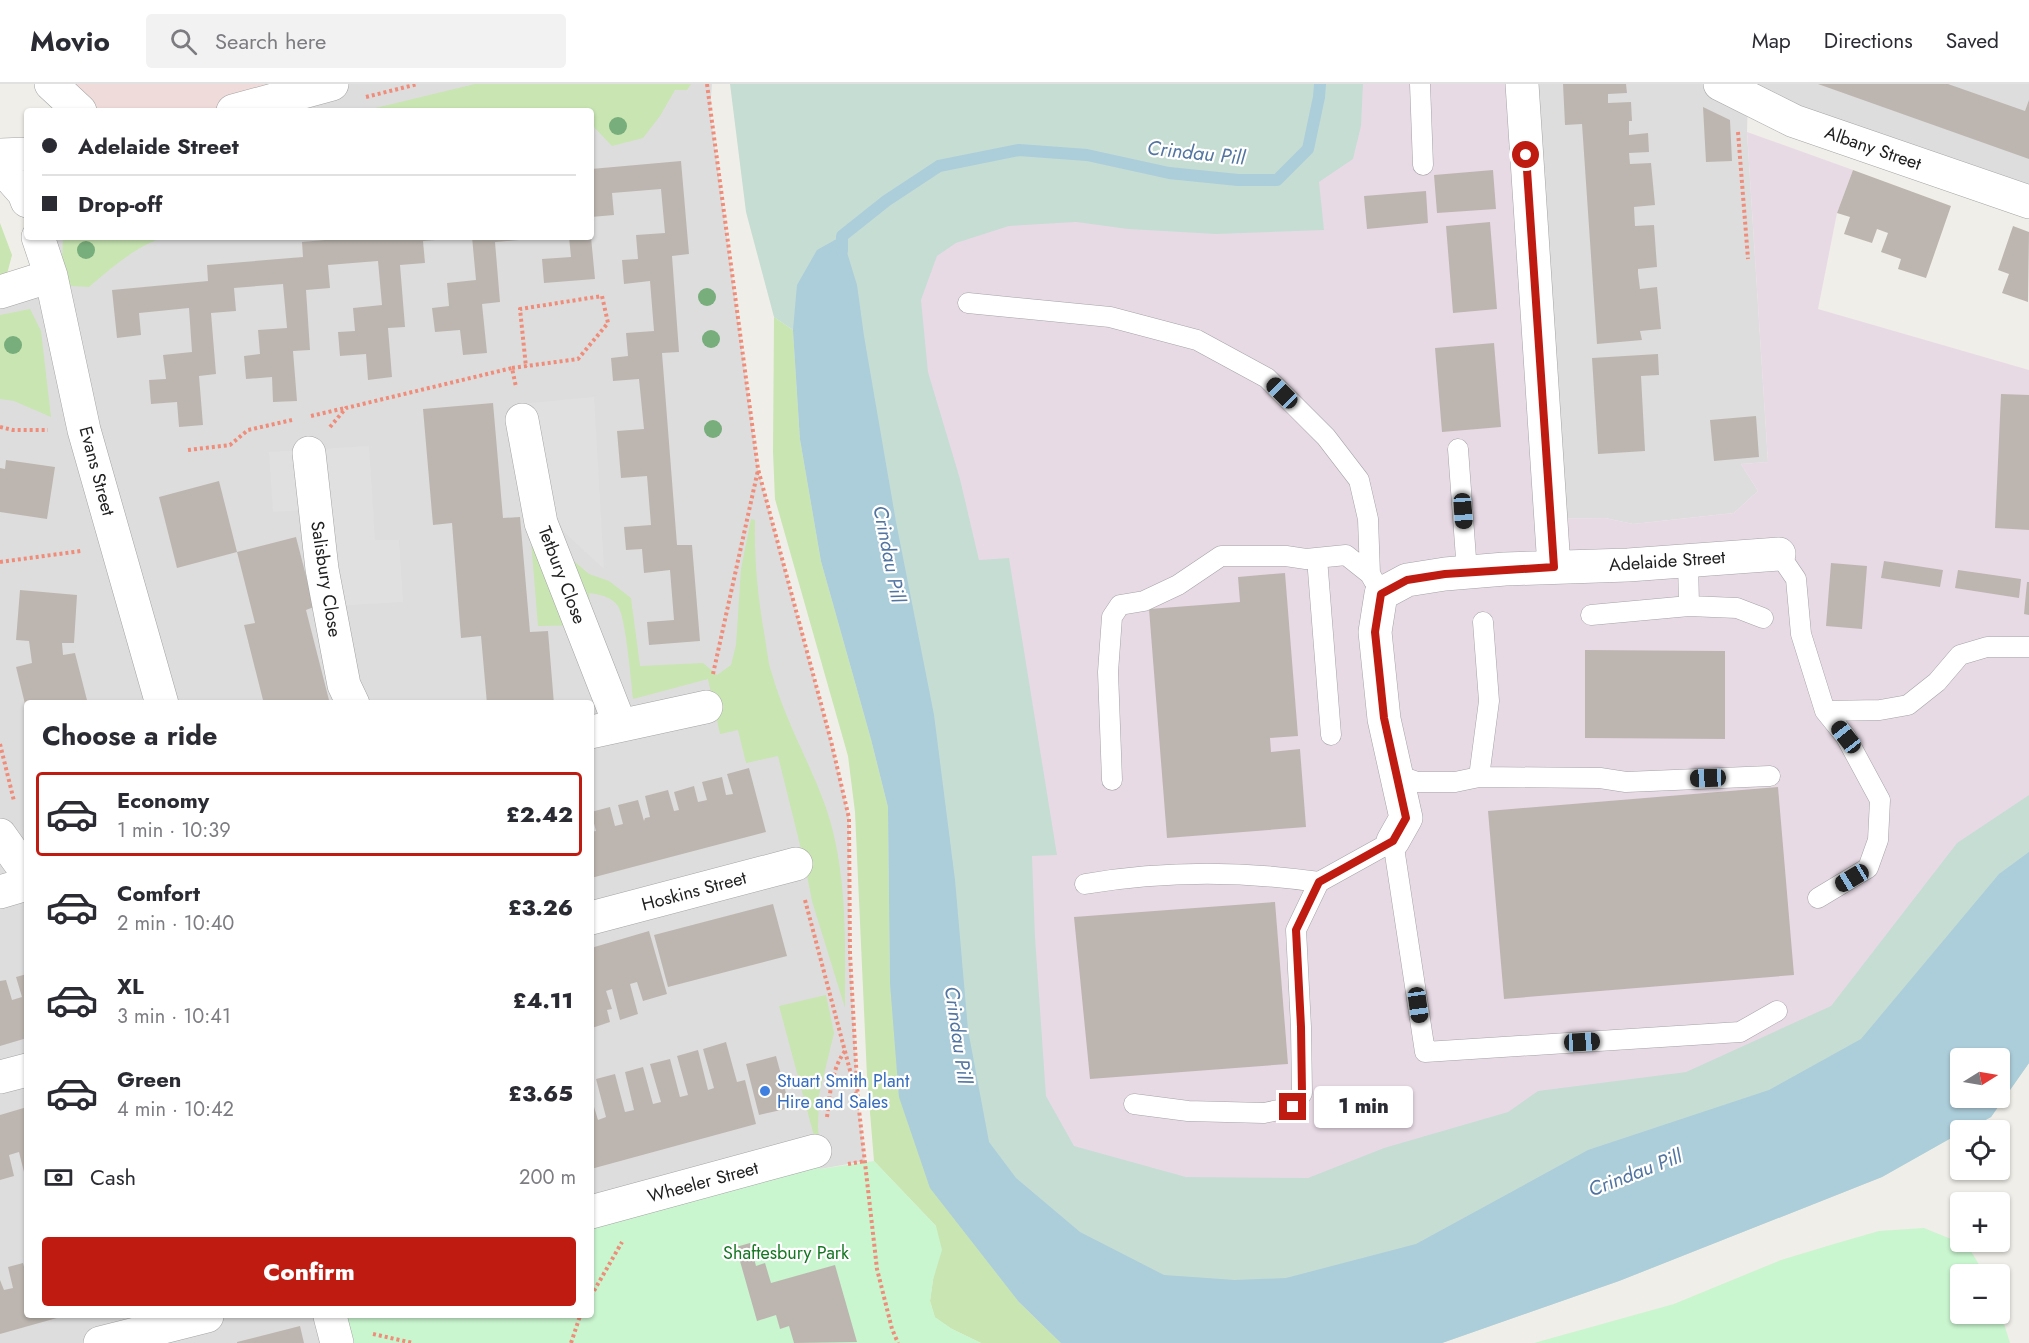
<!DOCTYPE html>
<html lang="en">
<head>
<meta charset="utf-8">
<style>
  body { margin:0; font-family:Jost,sans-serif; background:#f2f2f3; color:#2b2b33; height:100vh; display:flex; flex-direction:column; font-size:22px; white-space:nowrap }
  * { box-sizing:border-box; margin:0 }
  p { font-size:20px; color:#7c7c81 }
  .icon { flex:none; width:33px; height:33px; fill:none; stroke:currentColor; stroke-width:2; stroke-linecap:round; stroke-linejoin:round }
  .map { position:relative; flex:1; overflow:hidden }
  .side { position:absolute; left:24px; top:616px; width:570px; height:618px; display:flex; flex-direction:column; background:#fff; border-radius:6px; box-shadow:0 2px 4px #0004 }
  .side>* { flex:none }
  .top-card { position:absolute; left:24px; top:24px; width:570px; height:132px; border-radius:6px; box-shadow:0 2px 4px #0004; display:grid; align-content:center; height:132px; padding:0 18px; background:#fff }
  .needle { width:39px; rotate:79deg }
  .buttons { position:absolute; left:1950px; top:964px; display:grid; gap:12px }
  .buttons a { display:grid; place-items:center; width:60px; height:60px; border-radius:6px; background:#fff; box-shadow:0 2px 4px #0004; font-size:30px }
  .end { position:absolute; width:27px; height:27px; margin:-14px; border:8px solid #c01b11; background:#fff; box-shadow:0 0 0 3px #fff }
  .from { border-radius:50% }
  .bubble { position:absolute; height:42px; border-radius:6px; background:#fff; box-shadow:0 2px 4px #0004; font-size:20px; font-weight:800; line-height:42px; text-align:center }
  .car { position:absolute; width:18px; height:36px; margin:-18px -9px; border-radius:8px; box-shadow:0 0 4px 2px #0007; background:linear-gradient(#222 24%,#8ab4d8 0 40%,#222 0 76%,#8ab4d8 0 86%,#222 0) }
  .top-card b { display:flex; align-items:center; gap:21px; height:57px; font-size:22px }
  .top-card b+b { border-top:2px solid #e1e1e2 }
  .top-card i { width:15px; height:15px; background:#2b2b33 }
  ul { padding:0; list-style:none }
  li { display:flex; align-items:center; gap:18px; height:84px; margin:0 12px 9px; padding:0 6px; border:3px solid transparent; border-radius:6px }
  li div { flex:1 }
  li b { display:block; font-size:22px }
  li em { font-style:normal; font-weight:800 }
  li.selected { border-color:#c01b11 }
  li>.icon { width:54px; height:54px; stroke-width:1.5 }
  h2 { padding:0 18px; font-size:27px; line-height:72px }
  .pay { display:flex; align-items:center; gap:15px; height:66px; padding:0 18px; font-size:22px }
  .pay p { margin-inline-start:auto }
  .cta { display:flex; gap:12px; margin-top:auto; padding:12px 18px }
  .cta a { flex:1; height:69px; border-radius:6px; background:#c01b11; color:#fff; font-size:24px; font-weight:800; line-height:69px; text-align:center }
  header { display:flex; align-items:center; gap:36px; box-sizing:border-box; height:84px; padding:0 30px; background:#fff; border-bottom:2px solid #e1e1e2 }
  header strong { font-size:28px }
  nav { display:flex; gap:33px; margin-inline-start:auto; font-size:21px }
  .search { width:420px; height:54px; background:#f2f2f3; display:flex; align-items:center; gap:15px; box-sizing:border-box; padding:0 21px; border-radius:6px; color:#7c7c81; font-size:22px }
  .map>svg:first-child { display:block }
  .residential { fill:#dedddd }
  .commercial { fill:#efdbd9 }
  .industrial { fill:#e8dae5 }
  .grass { fill:#c8e5b2 }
  .wetland { fill:#c6ddd3; fill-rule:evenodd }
  .park { fill:#c9f5cf }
  .parking { fill:#e0e0e0 }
  .water { fill:#accdda; fill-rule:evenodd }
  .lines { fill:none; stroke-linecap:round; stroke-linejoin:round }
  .stream { stroke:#accdda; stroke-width:12 }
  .building { fill:#bdb6b0 }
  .lane-casing { stroke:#a4a4a4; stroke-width:21 }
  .street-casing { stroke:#a4a4a4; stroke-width:34 }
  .path { stroke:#ef8d7a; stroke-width:4; stroke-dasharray:3 3; stroke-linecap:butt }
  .lane { stroke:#fff; stroke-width:20 }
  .street { stroke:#fff; stroke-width:33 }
  .tree { fill:#78ad7c }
  .route { stroke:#c01b11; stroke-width:8 }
  .shop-dot { fill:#3f7fe0; stroke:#fff; stroke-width:2 }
  .labels { text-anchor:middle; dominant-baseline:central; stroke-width:4.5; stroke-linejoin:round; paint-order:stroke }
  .street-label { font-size:18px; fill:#202020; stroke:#fff }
  .shop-label { font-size:18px; fill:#366cbe; stroke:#fff; text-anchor:start }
  .park-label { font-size:18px; fill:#157723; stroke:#fff }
  .water-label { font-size:20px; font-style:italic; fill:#5174a1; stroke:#fff }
</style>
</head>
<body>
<header>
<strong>Movio</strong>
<div class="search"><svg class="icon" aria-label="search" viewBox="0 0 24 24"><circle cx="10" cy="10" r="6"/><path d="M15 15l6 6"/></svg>Search here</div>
<nav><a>Map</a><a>Directions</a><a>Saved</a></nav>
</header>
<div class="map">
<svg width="2029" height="1259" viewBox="0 0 2029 1259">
  <rect width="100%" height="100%" fill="#f0eee8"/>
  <path class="residential" d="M330 0H712L710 27 758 385 831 657 849 734 850 870 858 1017 865 1077 820 1085 815 1067 591 1128V620H27V1232H330L337 1259H0V209L51 192 38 153H591V27H227Z
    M1522 0H2029V118L1748 14 1747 48 1768 378 1741 380 1758 407 1734 429 1633 440 1605 434 1551 435Z"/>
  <path class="commercial" d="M46 0H332L233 27H80Z"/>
  <path class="industrial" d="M1320 0H1522L1552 435 1605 434 1633 440 1734 429 1758 407 1741 380 1768 378 1747 48 1853 86 1837 129 1818 225 2029 286V768L1861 955 1416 1160 1016 1094 886 117Z"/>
  <path class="grass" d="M475 0H691L687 6H675L660 32 643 54 612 62 591 40V27H363Z
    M0 139 12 171 7 190 0 193Z
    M63 153H166C138 160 110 185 89 203L71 202 62 182Z
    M30 225 41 247 51 333 14 317 0 315V231Z
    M774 233 793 246 800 355 821 477 871 655 888 723 890 899 1019 1218 1061 1259H981L952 1245 935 1234 930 1217 933 1196 936 1142 874 1077 867 992 855 728 848 672 775 415 773 368Z
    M529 432 562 467 589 490 609 497 631 514 640 582 703 579 717 591 731 581 736 561 741 485 751 435 755 436C754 476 758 515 765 554 767 566 768 579 772 590 785 636 809 677 825 721 848 786 845 856 845 924L812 817 805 781 778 672 746 679 738 646 720 650 708 595 633 615C631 597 626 535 618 522 612 513 599 510 589 509L591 541 538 542Z
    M826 911 834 949 819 1011 818 1042 820 1074 779 922Z"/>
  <path class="wetland" d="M730 0H1363L1361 42 1353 75 1319 98 1324 146 1216 150 1128 145 1076 138 1009 142 956 159 937 172 921 216 928 288 960 395 979 476 1009 474 1057 771 1032 772 1035 853 1046 1012 1074 1062 1186 1093 1308 1094 1384 1064 1508 1028 1538 1007 1686 988 1831 922 1957 759 2029 711V979L1991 1033 1965 1047H1960V1049L1882 1093 1619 1197 1442 1259H1061L1019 1218 930 1104 899 1013 890 899 888 723 871 655 821 477 800 355 793 246 774 233 746 128ZM1960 975H2000V1014H1960Z"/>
  <path class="park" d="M815 1067 820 1085 874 1077 936 1142 942 1166 933 1196 930 1217 935 1233 952 1245 981 1259H337L330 1232H591V1128Z
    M1924 1144 1968 1162 1985 1191H1960V1230H2000V1227L2010 1259H1534L1674 1220 1781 1176 1834 1160 1879 1147Z"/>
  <path class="parking" d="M594 313 604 485 564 448 551 422 519 320Z
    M369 362 375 456H399L403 518 314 523 308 426 273 428 269 368Z"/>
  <path class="water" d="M842 152 857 201 864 252 896 438 934 631 955 796 968 946 989 1058 1016 1094 1080 1148 1164 1191 1235 1196 1286 1194 1416 1160 1588 1066 1769 1006 1861 955 1999 790 2029 768V979L1991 1033 1965 1047H1960V1049L1882 1093 1619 1197 1442 1259H1061L1019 1218 930 1104 899 1013 890 899 888 723 871 655 821 477 800 355 793 246 797 201 817 166ZM1960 975H2000V1014H1960Z"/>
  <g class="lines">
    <path class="stream" d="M842 167V152L886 117 939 82 1019 66 1087 71 1169 89 1238 96H1277L1308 65 1319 13 1320 0"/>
  </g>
  <path class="building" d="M1563 0H1626L1627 9 1608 10V19L1631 18 1632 37H1629V51L1648 49 1649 68 1629 69 1630 80 1651 79 1655 121 1634 123 1635 142 1654 141 1657 183 1638 185V189L1640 205 1657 203 1661 245 1640 247 1642 256 1597 260 1582 40 1565 41Z
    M1818 0H1948L2025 27 2029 16V75Z
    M1703 23 1730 36 1732 77 1706 78Z
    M681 77 689 170 672 172 679 268 662 269 677 461H692L700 557 649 561 647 538 674 536 670 486 644 489 642 465 626 466 624 443 651 441 647 392 621 394 617 347 644 345 639 295 613 297 611 274 628 272 626 249 654 247 650 197 624 200 622 176 638 175 636 151 665 149 661 105 612 109 614 131 591 133V85Z
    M1493 86 1496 125 1437 129 1434 91Z
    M1853 86 1951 122 1926 194 1898 185 1901 175 1881 168 1888 149 1877 145 1872 159 1844 150 1850 133 1837 129Z
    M1426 107 1428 139 1367 145 1364 112Z
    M1490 138 1497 225 1453 229 1446 142Z
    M2013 142 2029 148 2028 218 2002 209 2009 190 1998 186Z
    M359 153H448V155L423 157 425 179 400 181 405 243 388 244 392 293 368 296 366 270 340 272 338 248 355 247 353 224 382 221 378 177 328 181 330 204 306 206 310 266 293 267 297 317 273 318 272 293 246 295 244 272 260 270 258 246 287 244 283 200 234 204 236 227 211 229 216 290 199 292 203 341 179 343 177 318 151 320 149 296 166 295 163 271 192 268 189 224 139 229 141 251 117 254 112 206 208 197 207 181 303 173 302 158Z
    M472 153H519V156L495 158 500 218 482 220 487 269 463 271 460 246 435 248 432 224 449 222 447 199 476 196Z
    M569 153H591L595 195 544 199 542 175 571 173Z
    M1494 259 1501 343 1442 348 1435 264Z
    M1658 270 1659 291 1641 292 1645 367 1598 370 1592 274Z
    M2001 310 2029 311V446L1995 444Z
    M493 319 503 434 520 433 530 548 548 547 554 620H487L481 552 461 554 452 439 433 441 423 325Z
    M1756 332 1759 373 1714 377 1710 336Z
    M6 376 55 383 47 435 0 428V384L5 385Z
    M219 397 237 468 177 484 159 413Z
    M296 453 314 523 306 526 330 620H264L244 541 255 539 237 468Z
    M1884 477 1943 486 1940 503 1881 494Z
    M1831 479 1867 482 1862 545 1826 542Z
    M1958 486 2021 495 2019 514 1955 504Z
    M1285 489 1298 652 1270 654 1271 668 1300 665 1306 743 1167 754 1149 525 1240 518 1238 493Z
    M2027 498H2029V531L2024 530Z
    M20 506 77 511 74 559H62L63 571 75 569 88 620H25L16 583 32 579 29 557 16 556Z
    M1585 566 1725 567V655L1585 654Z
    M749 684 766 748 591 794V748L596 747 591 728 610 723 615 742 623 740 618 721 638 716 644 737 645 734 650 733 645 712 668 706 674 727 679 726 674 708 694 702 698 718 707 716 702 698 722 693 726 711 733 710 727 690Z
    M1778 703 1794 891 1504 915 1488 727Z
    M1275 818 1288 980 1090 995 1074 833Z
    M773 820 787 872 668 903 654 851Z
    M649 847 667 910 643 917 637 898 630 900 638 930 620 936 612 905 606 907 612 925 607 926 610 938 592 944 591 864Z
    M27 890V954L0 962V897L6 896 12 916 22 913 16 893Z
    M726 958 737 998 745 996 756 1040 591 1085V1013L598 1036 606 1033 596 995 615 990 625 1028 634 1026 625 988 643 983 653 1020 661 1018 650 980 670 975 680 1013 688 1011 677 972 698 966 708 1006 714 1004 703 965Z
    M776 972 790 1024 759 1031 746 980Z
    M27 1023V1088H24L19 1068 9 1071 14 1092 0 1096V1031Z
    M750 1159 756 1182 765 1179 771 1199 835 1181 857 1258 794 1259 789 1242 780 1245 776 1231 757 1237 736 1163Z
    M23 1179 27 1194V1232H64L0 1250V1196L4 1206 13 1204 8 1183Z
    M300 1242 304 1259H237V1258Z"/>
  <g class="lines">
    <defs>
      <path id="lane" d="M1420 0 1423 81
        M968 219 1110 233 1197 256 1267 294 1326 353 1359 396 1368 435 1370 490
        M1458 365 1467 488
        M1779 470 1796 495 1801 550 1825 627 1846 653 1880 716 1878 756 1868 784 1818 814
        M1317 474 1331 651
        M1688 477 1689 522
        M1591 531 1689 522 1737 524 1763 534
        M1825 627 1880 626 1908 621 1937 598 1960 571 1987 563H2029
        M1397 691 1417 698H1455L1479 693 1600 694 1626 698 1770 692
        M1479 693 1489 617 1483 538
        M1112 696 1108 588 1112 533 1120 521 1144 517 1178 501 1221 472H1286L1306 475 1346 471 1370 490 1374 497
        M1085 800C1162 787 1243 787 1319 798
        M1134 1020 1188 1027 1264 1029 1293 1023 1302 1009 1301 943 1296 846 1319 798 1393 757 1425 968 1740 948 1777 927"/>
      <path id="street" d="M51 0 80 27
        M1522 0 1554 483
        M1720 0 1794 37 2029 118
        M233 27 332 0
        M0 71 27 70
        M0 82 24 109 27 117
        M38 153 51 192 84 346 162 620
        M0 208 51 192
        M522 336 541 439 620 641
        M309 369 322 485 344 601 353 620
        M591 648 706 623
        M0 751 27 789
        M1393 757 1406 734 1384 635 1375 548 1381 510 1407 496 1445 490 1505 485 1628 481 1779 470
        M0 808 27 800
        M591 834 796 780
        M0 993 27 986
        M591 1128 815 1067
        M330 1232 337 1259
        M100 1259 207 1232"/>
    </defs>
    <use href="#lane" class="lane-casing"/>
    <use href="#street" class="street-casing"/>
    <path class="path" d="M707 0 758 385 831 657 849 734 850 870 858 1017 877 1185 892 1245 898 1259
      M366 13 418 0
      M1738 48 1748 175
      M512 284 578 275 608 239 602 212 520 225 526 283
      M311 332 345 324
      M0 343 13 346H48
      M330 343 346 324 512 284 516 303
      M188 366 230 361 248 346 292 336
      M0 478 81 467
      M713 590 758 386
      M0 660 14 717
      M805 816 856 1009
      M827 1033C830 1011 831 986 845 967
      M848 1080 865 1077
      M591 1212 622 1158
      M373 1250 413 1259
      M571 1259 580 1232"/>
    <use href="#lane" class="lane"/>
    <use href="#street" class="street"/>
  </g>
  <g class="tree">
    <circle cx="618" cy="42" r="9"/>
    <circle cx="86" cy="166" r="9"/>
    <circle cx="707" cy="213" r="9"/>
    <circle cx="711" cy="255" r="9"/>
    <circle cx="13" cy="261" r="9"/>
    <circle cx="713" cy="345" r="9"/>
  </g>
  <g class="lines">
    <path class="route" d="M1293 1023 1302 1009 1301 943 1296 846 1319 798 1393 757 1406 734 1384 634 1375 548 1381 510 1407 496 1445 490 1554 483 1526 71"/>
  </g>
  <circle class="shop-dot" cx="765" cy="1007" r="6"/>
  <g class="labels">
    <g class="street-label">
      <text transform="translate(1873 64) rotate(19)">Albany Street</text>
      <text transform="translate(97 387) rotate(75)">Evans Street</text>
      <text transform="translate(1667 477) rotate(-4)">Adelaide Street</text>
      <text transform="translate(562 491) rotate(69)">Tetbury Close</text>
      <text transform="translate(326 495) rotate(81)">Salisbury Close</text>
      <text transform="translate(694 807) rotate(-15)">Hoskins Street</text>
      <text transform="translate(703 1098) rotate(-15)">Wheeler Street</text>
    </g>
    <g class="shop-label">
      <text x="777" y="997">Stuart Smith Plant<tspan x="777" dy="21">Hire and Sales</tspan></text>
    </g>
    <g class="park-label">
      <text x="786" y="1169">Shaftesbury Park</text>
    </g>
    <g class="water-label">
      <text transform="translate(1196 69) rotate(6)">Crindau Pill</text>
      <text transform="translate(889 470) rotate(79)">Crindau Pill</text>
      <text transform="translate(958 951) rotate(82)">Crindau Pill</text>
      <text transform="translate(1635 1089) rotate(-21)">Crindau Pill</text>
    </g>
  </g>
</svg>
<div class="buttons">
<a><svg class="needle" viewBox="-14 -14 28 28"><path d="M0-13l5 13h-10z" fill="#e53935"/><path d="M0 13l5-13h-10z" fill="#7c7c81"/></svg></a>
<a><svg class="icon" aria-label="locate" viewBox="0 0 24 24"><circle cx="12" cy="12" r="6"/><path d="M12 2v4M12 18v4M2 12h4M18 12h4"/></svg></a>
<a>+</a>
<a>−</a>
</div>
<i class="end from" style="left:1526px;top:71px"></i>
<i class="end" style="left:1293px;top:1023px"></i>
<div class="bubble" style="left:1314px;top:1002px;width:99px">1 min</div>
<i class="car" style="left:1282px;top:309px;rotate:315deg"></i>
<i class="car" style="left:1463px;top:427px;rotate:176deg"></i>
<i class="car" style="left:1846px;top:653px;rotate:322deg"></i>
<i class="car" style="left:1708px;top:694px;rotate:268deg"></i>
<i class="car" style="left:1852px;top:794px;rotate:239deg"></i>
<i class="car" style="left:1418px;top:921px;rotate:172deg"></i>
<i class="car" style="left:1582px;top:958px;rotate:87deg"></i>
<div class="top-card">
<b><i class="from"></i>Adelaide Street</b>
<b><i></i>Drop-off</b>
</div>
<section class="side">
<h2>Choose a ride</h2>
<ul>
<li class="selected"><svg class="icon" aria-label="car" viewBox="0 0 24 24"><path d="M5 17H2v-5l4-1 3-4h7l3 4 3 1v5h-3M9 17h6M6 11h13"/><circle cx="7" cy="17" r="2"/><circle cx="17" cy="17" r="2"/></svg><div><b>Economy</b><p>1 min · 10:39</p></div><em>£2.42</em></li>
<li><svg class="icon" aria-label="car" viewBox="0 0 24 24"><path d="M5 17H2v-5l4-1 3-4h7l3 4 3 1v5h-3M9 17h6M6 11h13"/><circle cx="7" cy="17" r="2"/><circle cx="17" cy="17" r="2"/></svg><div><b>Comfort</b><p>2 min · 10:40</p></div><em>£3.26</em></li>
<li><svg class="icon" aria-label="car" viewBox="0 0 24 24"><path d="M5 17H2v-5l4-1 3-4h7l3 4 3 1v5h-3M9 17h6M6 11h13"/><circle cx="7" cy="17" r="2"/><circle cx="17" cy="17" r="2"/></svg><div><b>XL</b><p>3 min · 10:41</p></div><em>£4.11</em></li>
<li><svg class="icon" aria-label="car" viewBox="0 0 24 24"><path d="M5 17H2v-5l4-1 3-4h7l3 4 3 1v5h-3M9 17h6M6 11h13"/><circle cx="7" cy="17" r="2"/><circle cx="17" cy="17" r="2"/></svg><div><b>Green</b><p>4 min · 10:42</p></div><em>£3.65</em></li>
</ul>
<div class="pay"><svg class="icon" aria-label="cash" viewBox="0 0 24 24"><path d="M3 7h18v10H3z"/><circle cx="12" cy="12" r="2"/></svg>Cash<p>200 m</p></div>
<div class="cta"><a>Confirm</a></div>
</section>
</div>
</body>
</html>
